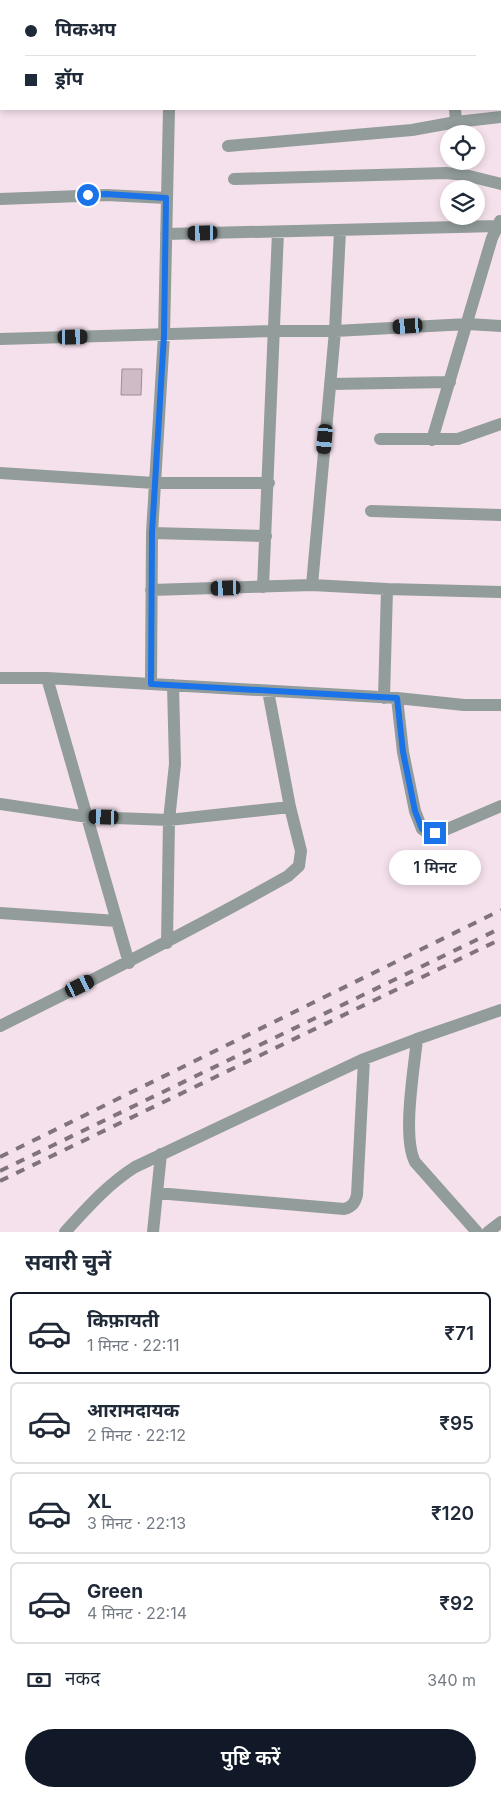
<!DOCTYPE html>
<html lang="hi">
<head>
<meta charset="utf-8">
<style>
  body { margin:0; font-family:Inter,"Noto Sans Devanagari",sans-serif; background:#f2f2f3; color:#1f2937; height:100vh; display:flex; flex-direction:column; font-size:19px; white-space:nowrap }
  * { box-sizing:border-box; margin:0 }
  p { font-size:16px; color:#747a83 }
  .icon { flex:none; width:28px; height:28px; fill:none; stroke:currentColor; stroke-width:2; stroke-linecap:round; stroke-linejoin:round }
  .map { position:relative; height:1232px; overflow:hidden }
  .drawer { display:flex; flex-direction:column; background:#fff; flex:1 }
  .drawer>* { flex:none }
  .guide { position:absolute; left:0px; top:0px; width:501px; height:110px; box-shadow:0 2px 8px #0003; display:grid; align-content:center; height:110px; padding:0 25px; background:#fff }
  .tools { position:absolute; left:440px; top:125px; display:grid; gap:10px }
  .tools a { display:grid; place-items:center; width:45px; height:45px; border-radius:50%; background:#fff; box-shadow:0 2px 8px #0003; font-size:25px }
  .end { position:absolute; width:22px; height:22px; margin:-11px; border:6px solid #1a73e8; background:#fff; box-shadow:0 0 0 2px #fff }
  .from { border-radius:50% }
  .bubble { position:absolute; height:35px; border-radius:18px; background:#fff; box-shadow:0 2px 8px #0003; font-size:16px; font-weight:600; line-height:35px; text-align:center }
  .car { position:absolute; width:15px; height:30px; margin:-15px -8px; border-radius:6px; box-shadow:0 0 4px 1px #0007; background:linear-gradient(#222 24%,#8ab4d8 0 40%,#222 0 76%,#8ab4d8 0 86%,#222 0) }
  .guide b { display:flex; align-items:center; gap:18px; height:48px; font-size:19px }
  .guide b+b { border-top:1px solid #e0e1e3 }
  .guide i { width:12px; height:12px; background:#1f2937 }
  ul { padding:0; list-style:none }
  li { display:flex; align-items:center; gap:15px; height:82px; margin:0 10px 8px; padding:0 15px; border:2px solid #e0e1e3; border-radius:8px }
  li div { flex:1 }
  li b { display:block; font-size:19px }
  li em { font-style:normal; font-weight:600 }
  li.selected { border-color:#111827 }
  li>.icon { width:45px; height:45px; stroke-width:1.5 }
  h2 { padding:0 25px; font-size:22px; line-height:60px }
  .pay { display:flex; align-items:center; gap:12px; height:55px; padding:0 25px; font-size:19px }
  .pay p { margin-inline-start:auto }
  .primary-button { display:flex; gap:10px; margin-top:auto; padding:10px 25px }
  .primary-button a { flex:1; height:58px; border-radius:30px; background:#111827; color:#fff; font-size:20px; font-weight:600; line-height:58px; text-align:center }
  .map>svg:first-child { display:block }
  .building { fill:#cfbbc6; stroke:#9e8b95 }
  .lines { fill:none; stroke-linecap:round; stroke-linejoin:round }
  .minor { stroke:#929c9a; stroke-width:12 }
  .rail { stroke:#80737a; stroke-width:4; stroke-dasharray:9 9; stroke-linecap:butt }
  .route { stroke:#1a73e8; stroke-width:6 }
</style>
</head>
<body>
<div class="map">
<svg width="501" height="1232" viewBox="0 0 501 1232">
  <rect width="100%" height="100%" fill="#f5e1ec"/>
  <path class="building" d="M122 369H142L141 395H121Z"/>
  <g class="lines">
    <path class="minor" d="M439 0V1
      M173 1V0
      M455 109 456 122
      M228 146 412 130 456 122 501 117
      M234 179 446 173 465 175 501 184
      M0 199 106 195 166 198
      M166 234 498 226
      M0 339 273 331H335L468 324 501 326
      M330 384 450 382
      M380 439H458L501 424
      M432 440 492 238 500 221
      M0 473 154 483H269
      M371 511 501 515
      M152 533 266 536
      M312 585 335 331 340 231
      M263 587 278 232
      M387 589 501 592
      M151 590 312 585 387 589 384 698
      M0 678H47L151 684 152 533 164 335 169 109
      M47 678 129 963
      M151 684 397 698 464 705H501
      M397 698 403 752 415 811 422 829 428 833 445 830 501 806
      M0 804 88 817 169 820 290 807
      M0 913 117 921
      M167 943 169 820 175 764 173 685
      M0 1026C97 978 194 929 288 876L299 866 301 851 290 807 268 691
      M417 1039C414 1069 402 1137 415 1162L477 1232
      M157 1193 344 1209C352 1207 355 1203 357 1195L364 1059
      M65 1232C87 1208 108 1184 135 1167L364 1059 417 1039 501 1010
      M153 1232 161 1154
      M488 1232 501 1222"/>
    <path class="rail" d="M0 1157 501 910
      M0 1171 501 928
      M0 1181 501 939"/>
  </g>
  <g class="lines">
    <path class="route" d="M88 195 106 194 166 198 164 335 152 533 151 684 397 698 403 752 415 811 422 829 428 833H435"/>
  </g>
</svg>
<div class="tools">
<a><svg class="icon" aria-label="locate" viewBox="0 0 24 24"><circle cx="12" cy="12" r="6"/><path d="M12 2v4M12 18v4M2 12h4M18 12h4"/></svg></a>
<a><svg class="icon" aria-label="layers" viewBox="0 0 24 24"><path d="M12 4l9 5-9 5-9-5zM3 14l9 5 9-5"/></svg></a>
</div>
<i class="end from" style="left:88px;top:195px"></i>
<i class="end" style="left:435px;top:833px"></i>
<div class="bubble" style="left:389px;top:850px;width:92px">1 मिनट</div>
<i class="car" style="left:203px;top:233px;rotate:269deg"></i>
<i class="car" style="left:408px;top:326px;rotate:266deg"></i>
<i class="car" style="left:73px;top:337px;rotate:89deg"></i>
<i class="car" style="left:325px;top:439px;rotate:185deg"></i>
<i class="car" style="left:226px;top:588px;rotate:268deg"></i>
<i class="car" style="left:104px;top:817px;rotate:272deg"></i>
<i class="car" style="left:80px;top:986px;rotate:64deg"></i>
<div class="guide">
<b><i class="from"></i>पिकअप</b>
<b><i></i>ड्रॉप</b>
</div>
</div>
<section class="drawer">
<h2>सवारी चुनें</h2>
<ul>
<li class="selected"><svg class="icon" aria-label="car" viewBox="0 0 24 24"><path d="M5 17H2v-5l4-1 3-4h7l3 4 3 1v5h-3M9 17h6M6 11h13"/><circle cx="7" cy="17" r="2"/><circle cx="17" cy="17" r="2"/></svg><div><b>किफ़ायती</b><p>1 मिनट · 22:11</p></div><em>₹71</em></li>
<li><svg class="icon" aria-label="car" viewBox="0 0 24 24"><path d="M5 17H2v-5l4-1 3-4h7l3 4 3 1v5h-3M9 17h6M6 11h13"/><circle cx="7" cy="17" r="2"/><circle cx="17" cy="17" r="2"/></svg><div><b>आरामदायक</b><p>2 मिनट · 22:12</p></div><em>₹95</em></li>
<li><svg class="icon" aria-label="car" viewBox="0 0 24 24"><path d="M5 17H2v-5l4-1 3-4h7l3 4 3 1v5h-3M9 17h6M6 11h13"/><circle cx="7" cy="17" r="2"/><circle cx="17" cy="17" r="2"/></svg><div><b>XL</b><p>3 मिनट · 22:13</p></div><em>₹120</em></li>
<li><svg class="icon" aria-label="car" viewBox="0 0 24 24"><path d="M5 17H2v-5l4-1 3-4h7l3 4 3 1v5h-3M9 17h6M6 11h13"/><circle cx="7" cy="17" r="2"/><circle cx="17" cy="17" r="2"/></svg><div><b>Green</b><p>4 मिनट · 22:14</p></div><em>₹92</em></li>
</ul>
<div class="pay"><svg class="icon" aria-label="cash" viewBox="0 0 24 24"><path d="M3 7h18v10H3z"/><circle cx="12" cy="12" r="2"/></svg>नकद<p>340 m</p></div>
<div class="primary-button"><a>पुष्टि करें</a></div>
</section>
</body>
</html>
